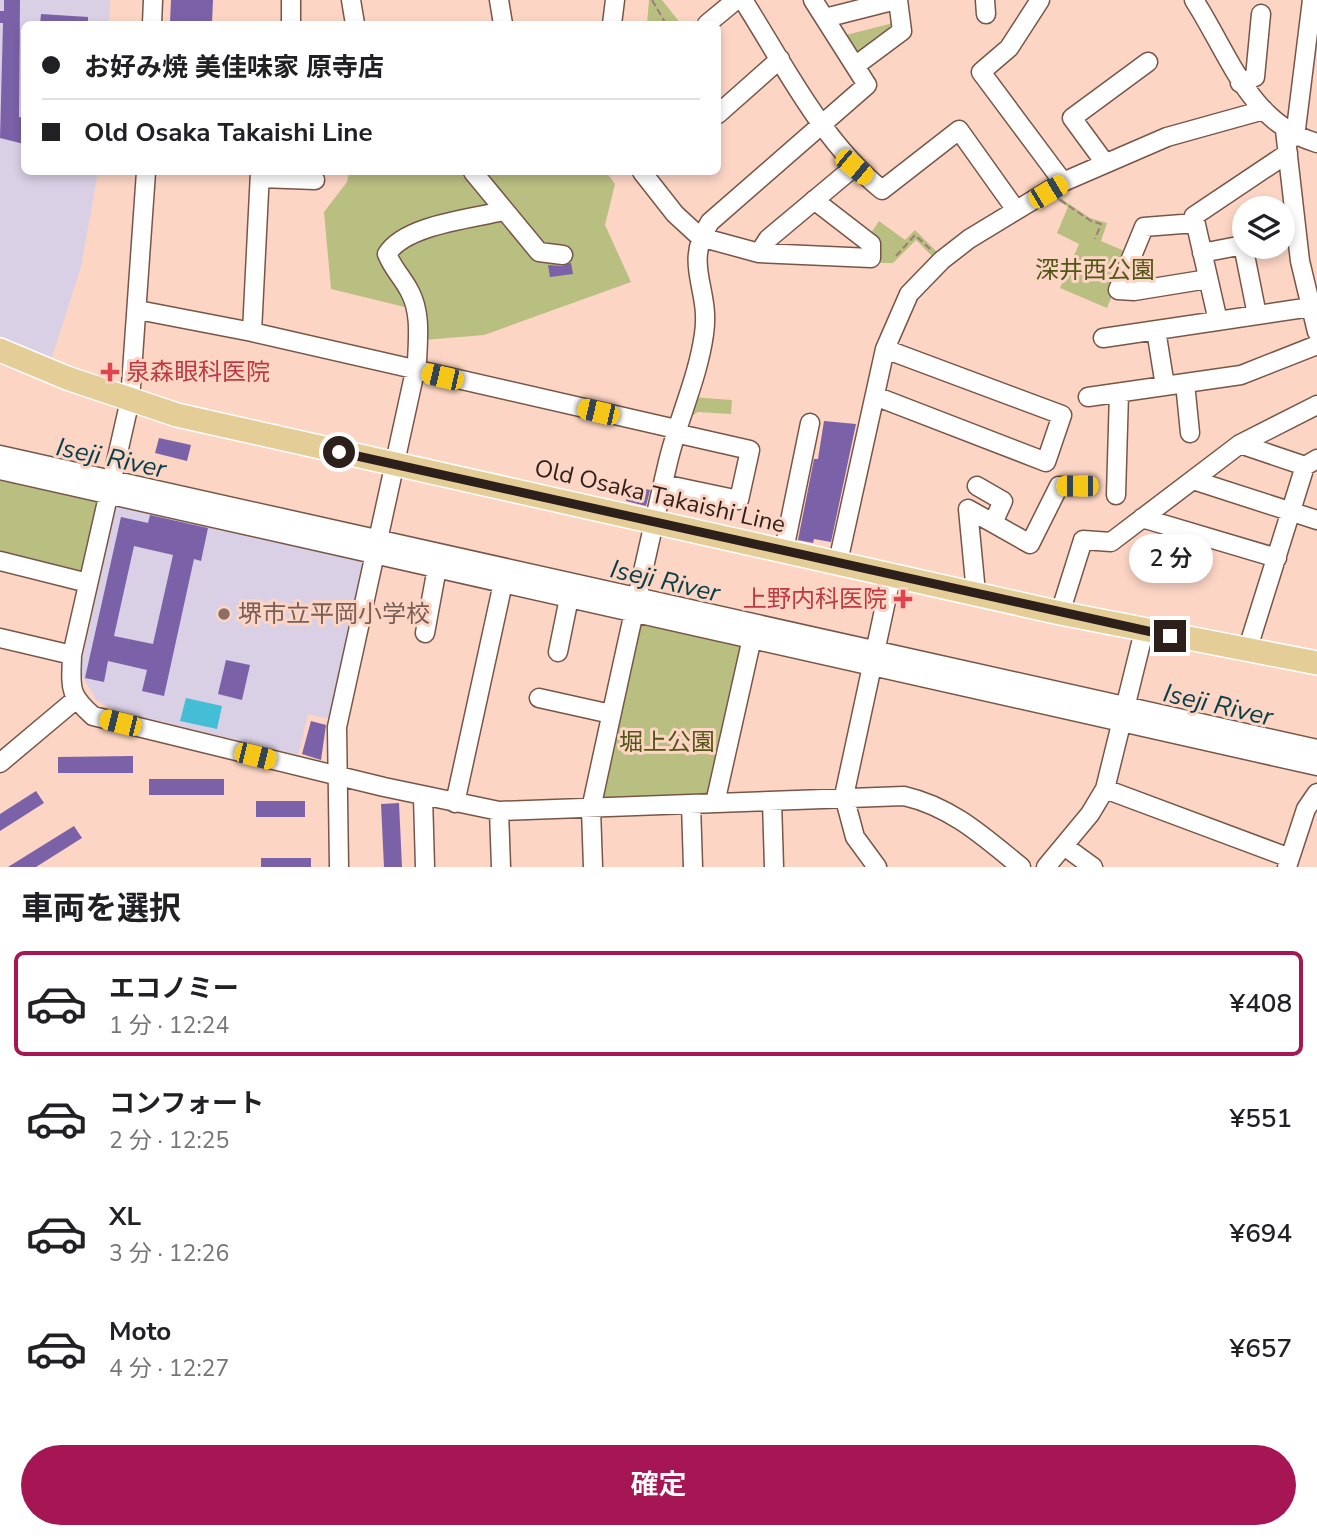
<!DOCTYPE html>
<html lang="ja">
<head>
<meta charset="utf-8">
<style>
  body { margin:0; font-family:"Nunito Sans","Noto Sans JP",sans-serif; background:#f6f6f6; color:#202124; height:100vh; display:flex; flex-direction:column; font-size:26px; white-space:nowrap }
  * { box-sizing:border-box; margin:0 }
  p { font-size:23px; color:#757577 }
  .icon { flex:none; width:38px; height:38px; fill:none; stroke:currentColor; stroke-width:2; stroke-linecap:round; stroke-linejoin:round }
  .map { position:relative; height:867px; overflow:hidden }
  .drawer { display:flex; flex-direction:column; background:#fff; flex:1 }
  .drawer>* { flex:none }
  .top-card { position:absolute; left:21px; top:21px; width:700px; height:154px; border-radius:10px; box-shadow:0 4px 10px #0003; display:grid; align-content:center; height:154px; padding:0 21px; background:#fff }
  .buttons { position:absolute; left:1232px; top:196px; display:grid; gap:14px }
  .buttons a { display:grid; place-items:center; width:63px; height:63px; border-radius:50%; background:#fff; box-shadow:0 4px 10px #0003; font-size:35px }
  .end { position:absolute; width:32px; height:32px; margin:-16px; border:9px solid #2d1f19; background:#fff; box-shadow:0 0 0 4px #fff }
  .from { border-radius:50% }
  .bubble { position:absolute; height:49px; border-radius:24px; background:#fff; box-shadow:0 4px 10px #0003; font-size:23px; font-weight:600; line-height:49px; text-align:center }
  .car { position:absolute; width:21px; height:42px; margin:-21px -10px; border-radius:9px; box-shadow:0 0 5px 2px #0007; background:linear-gradient(#f5c518 24%,#345 0 40%,#f5c518 0 76%,#345 0 86%,#f5c518 0) }
  .top-card b { display:flex; align-items:center; gap:24px; height:66px; font-size:26px }
  .top-card b+b { border-top:2px solid #e0e0e0 }
  .top-card i { width:18px; height:18px; background:#202124 }
  ul { padding:0; list-style:none }
  li { display:flex; align-items:center; gap:21px; height:105px; margin:0 14px 10px; padding:0 7px; border:4px solid transparent; border-radius:10px }
  li div { flex:1 }
  li b { display:block; font-size:26px }
  li em { font-style:normal; font-weight:600 }
  li.on { border-color:#a61654 }
  li>.icon { width:63px; height:63px; stroke-width:1.5 }
  h2 { padding:0 21px; font-size:32px; line-height:84px }
  .button { display:flex; gap:14px; margin-top:auto; padding:14px 21px }
  .button a { flex:1; height:80px; border-radius:42px; background:#a61654; color:#fff; font-size:28px; font-weight:600; line-height:80px; text-align:center }
  .map>svg:first-child { display:block }
  .education { fill:#d9d0e5 }
  .green { fill:#b9be81 }
  .water { fill:#43bed5 }
  .building { fill:#7b61a8; fill-rule:evenodd }
  .lines { fill:none; stroke-linecap:round; stroke-linejoin:round }
  .minor-casing { stroke:#775648; stroke-width:21 }
  .major-casing { stroke:#fff; stroke-width:26 }
  .path { stroke:#9b7f74; stroke-width:2; stroke-dasharray:7 3.5; stroke-linecap:butt }
  .minor { stroke:#fff; stroke-width:18 }
  .major { stroke:#e5cd97; stroke-width:23 }
  .route { stroke:#2d1f19; stroke-width:9 }
  .health-dot { fill:#e0444e; stroke:#fcd5c5; stroke-width:2.5 }
  .education-dot { fill:#8d6e63; stroke:#fcd5c5; stroke-width:2.5 }
  .labels { text-anchor:middle; dominant-baseline:central; stroke-width:6; stroke-linejoin:round; paint-order:stroke }
  .park-label { font-size:24px; fill:#535616; stroke:#fcd5c5 }
  .health-label { font-size:24px; fill:#be3a42; stroke:#fcd5c5; text-anchor:start }
  .street-label { font-size:24px; fill:#2d1f19; stroke:#fcd5c5 }
  .education-label { font-size:24px; fill:#785e54; stroke:#fcd5c5; text-anchor:start }
  .water-label { font-size:26px; font-style:italic; fill:#063f49; stroke:#fcd5c5 }
</style>
</head>
<body>
<div class="map">
<svg width="1317" height="867" viewBox="0 0 1317 867">
  <rect width="100%" height="100%" fill="#fcd5c5"/>
  <path class="education" d="M0 0H110L109 24H24V172H98L81 267 51 360 0 336Z
    M121 503 366 561 332 719 308 714 298 755 114 710 97 701 82 676V661L116 506Z"/>
  <path class="green" d="M649 0H662L681 24H647Z
    M897 22 858 53 846 35Z
    M349 172H606L615 184 605 225 631 282 484 335 424 340 417 310 331 289 324 212 347 182Z
    M1053 193 1090 218 1107 223 1101 241 1129 253 1107 308 1060 288 1079 244 1057 233 1068 207 1050 195Z
    M879 221 905 240 915 230 938 253 934 258 916 240 893 263H876L869 236Z
    M691 397 732 400 731 414 698 412 683 421Z
    M0 476 97 496 99 501 83 571 78 573 0 554Z
    M639 622 743 644 710 795 599 798Z"/>
  <path class="water" d="M186 698 222 706 217 729 180 721Z"/>
  <path class="building" d="M4 0H20L19 117 24 118V144L0 138 3 23H0V11H4Z
    M171 0H213L212 24 170 22Z
    M41 14 88 17V24H40Z
    M571 263 573 274 550 277 548 265 562 266Z
    M824 421 856 424 831 542 814 539 813 543 798 540 814 459H818Z
    M159 438 191 445 187 461 155 453Z
    M630 486 650 490 646 506 626 501Z
    M150 515 208 528 201 561 194 559 164 696 142 691 147 670 108 661 104 682 85 678 121 517 148 523ZM134 546 173 555 153 644 114 636Z
    M226 660 250 665 242 700 218 694Z
    M311 721 326 725 321 760 302 754Z
    M133 756V773H58V757Z
    M149 779H224V795H149Z
    M36 791 44 803 0 831V814Z
    M256 801H305V817H256Z
    M399 803 402 867H384L381 804Z
    M74 826 82 838 36 867H8Z
    M261 858H311V867H261Z"/>
  <g class="lines">
    <defs>
      <path id="minor" d="M351 0 355 24
        M499 0 503 24
        M743 0C785 66 821 140 882 190L959 130 1016 210
        M985 0 986 14
        M1040 0 1009 48 981 72 1063 182
        M1194 0C1229 54 1249 123 1317 143
        M825 18 896 0
        M152 24 153 0
        M291 24V0
        M612 24 615 0
        M707 24 736 0
        M855 66 902 31 898 0
        M1240 83 1255 77 1261 14
        M718 114 780 59
        M1285 130 1300 261 1317 332
        M1295 137 1312 0
        M1105 163 1072 118 1148 62
        M146 172 130 400 72 655C71 688 68 694 93 716L384 787 499 811 904 796C952 807 984 837 1021 867
        M473 172 539 252 563 255
        M642 172 675 214 700 237 759 253 871 258V244L814 200
        M260 178 315 180
        M1195 223 1144 227 1118 290 1134 291 1208 279
        M759 253 768 239 854 167
        M1202 253 1243 245 1257 315
        M138 310 252 332 676 429
        M1218 321 1194 216 1288 153
        M1156 330 1165 386
        M252 332 260 172
        M1103 338 1311 307
        M1185 383 1190 433
        M875 396 1046 462 1062 415 885 349
        M1088 397 1241 375 1317 345
        M1240 444 1305 466
        M0 455 1317 749
        M0 470 1317 766
        M1193 480 1317 520
        M663 484 739 500 750 450 675 433
        M977 486 1003 501 993 523
        M1116 495 1119 393
        M1142 518 1277 558
        M784 550 810 423
        M0 561 88 583
        M838 562 885 349 909 294 942 260 969 239 1063 182 1167 137 1264 110
        M976 593 968 509 1030 544 1059 486H1077
        M1060 613 1083 540 1111 542 1240 444 1317 405
        M425 633 437 568
        M0 638 72 655
        M1247 651 1305 466 1317 459
        M558 652 569 598
        M539 698 611 714
        M0 763 75 700
        M1105 789 1290 858
        M423 796 425 867
        M772 801 774 867
        M455 803 503 583
        M715 803 752 638
        M691 804 693 867
        M499 811 501 867
        M1064 846 1093 867
        M339 867 337 727 417 362C418 338 421 313 410 292 403 278 393 269 387 254 405 225 470 219 503 211
        M593 867 591 809C616 693 641 577 668 462 678 419 698 378 704 334 711 288 682 265 710 222L867 85 813 0
        M877 867 855 837 844 796 892 573
        M1046 867 1090 814 1105 789 1144 631
        M1287 867 1306 809 1317 793"/>
      <path id="major" d="M0 350 67 378 177 415 1060 613 1317 663"/>
    </defs>
    <use href="#minor" class="minor-casing"/>
    <use href="#major" class="major-casing"/>
    <path class="path" d="M652 0 666 24
      M1060 200 1091 221 1101 224 1095 239
      M896 256 915 235 930 249"/>
    <use href="#minor" class="minor"/>
    <use href="#major" class="major"/>
  </g>
  <g class="lines">
    <path class="route" d="M339 452 1170 636"/>
  </g>
  <g class="health-dot">
    <path d="M106.5 361.5h7v7h7v7h-7v7h-7v-7h-7v-7h7z"/>
    <path d="M899.5 588.5h7v7h7v7h-7v7h-7v-7h-7v-7h7z"/>
  </g>
  <circle class="education-dot" cx="224" cy="614" r="7"/>
  <g class="labels">
    <g class="park-label">
      <text x="1095" y="270">深井西公園</text>
      <text x="667" y="742">堀上公園</text>
    </g>
    <g class="health-label">
      <text x="126" y="372">泉森眼科医院</text>
      <text x="887" y="599" text-anchor="end">上野内科医院</text>
    </g>
    <g class="street-label">
      <text transform="translate(660 496) rotate(13)">Old Osaka Takaishi Line</text>
    </g>
    <g class="education-label">
      <text x="238" y="614">堺市立平岡小学校</text>
    </g>
    <g class="water-label">
      <text transform="translate(111 458) rotate(12)">Iseji River</text>
      <text transform="translate(665 581) rotate(13)">Iseji River</text>
      <text transform="translate(1218 705) rotate(13)">Iseji River</text>
    </g>
  </g>
</svg>
<div class="buttons">
<a><svg class="icon" aria-label="layers" viewBox="0 0 24 24"><path d="M12 4l9 5-9 5-9-5zM3 14l9 5 9-5"/></svg></a>
</div>
<i class="end from" style="left:339px;top:452px"></i>
<i class="end" style="left:1170px;top:636px"></i>
<div class="bubble" style="left:1129px;top:534px;width:84px">2 分</div>
<i class="car" style="left:854px;top:167px;rotate:130deg"></i>
<i class="car" style="left:1048px;top:192px;rotate:59deg"></i>
<i class="car" style="left:442px;top:377px;rotate:283deg"></i>
<i class="car" style="left:598px;top:412px;rotate:283deg"></i>
<i class="car" style="left:1077px;top:486px;rotate:270deg"></i>
<i class="car" style="left:120px;top:723px;rotate:284deg"></i>
<i class="car" style="left:255px;top:756px;rotate:104deg"></i>
<div class="top-card">
<b><i class="from"></i>お好み焼 美佳味家 原寺店</b>
<b><i></i>Old Osaka Takaishi Line</b>
</div>
</div>
<section class="drawer">
<h2>車両を選択</h2>
<ul>
<li class="on"><svg class="icon" aria-label="car" viewBox="0 0 24 24"><path d="M5 17H2v-5l4-1 3-4h7l3 4 3 1v5h-3M9 17h6M6 11h13"/><circle cx="7" cy="17" r="2"/><circle cx="17" cy="17" r="2"/></svg><div><b>エコノミー</b><p>1 分 · 12:24</p></div><em>¥408</em></li>
<li><svg class="icon" aria-label="car" viewBox="0 0 24 24"><path d="M5 17H2v-5l4-1 3-4h7l3 4 3 1v5h-3M9 17h6M6 11h13"/><circle cx="7" cy="17" r="2"/><circle cx="17" cy="17" r="2"/></svg><div><b>コンフォート</b><p>2 分 · 12:25</p></div><em>¥551</em></li>
<li><svg class="icon" aria-label="car" viewBox="0 0 24 24"><path d="M5 17H2v-5l4-1 3-4h7l3 4 3 1v5h-3M9 17h6M6 11h13"/><circle cx="7" cy="17" r="2"/><circle cx="17" cy="17" r="2"/></svg><div><b>XL</b><p>3 分 · 12:26</p></div><em>¥694</em></li>
<li><svg class="icon" aria-label="car" viewBox="0 0 24 24"><path d="M5 17H2v-5l4-1 3-4h7l3 4 3 1v5h-3M9 17h6M6 11h13"/><circle cx="7" cy="17" r="2"/><circle cx="17" cy="17" r="2"/></svg><div><b>Moto</b><p>4 分 · 12:27</p></div><em>¥657</em></li>
</ul>
<div class="button"><a>確定</a></div>
</section>
</body>
</html>
